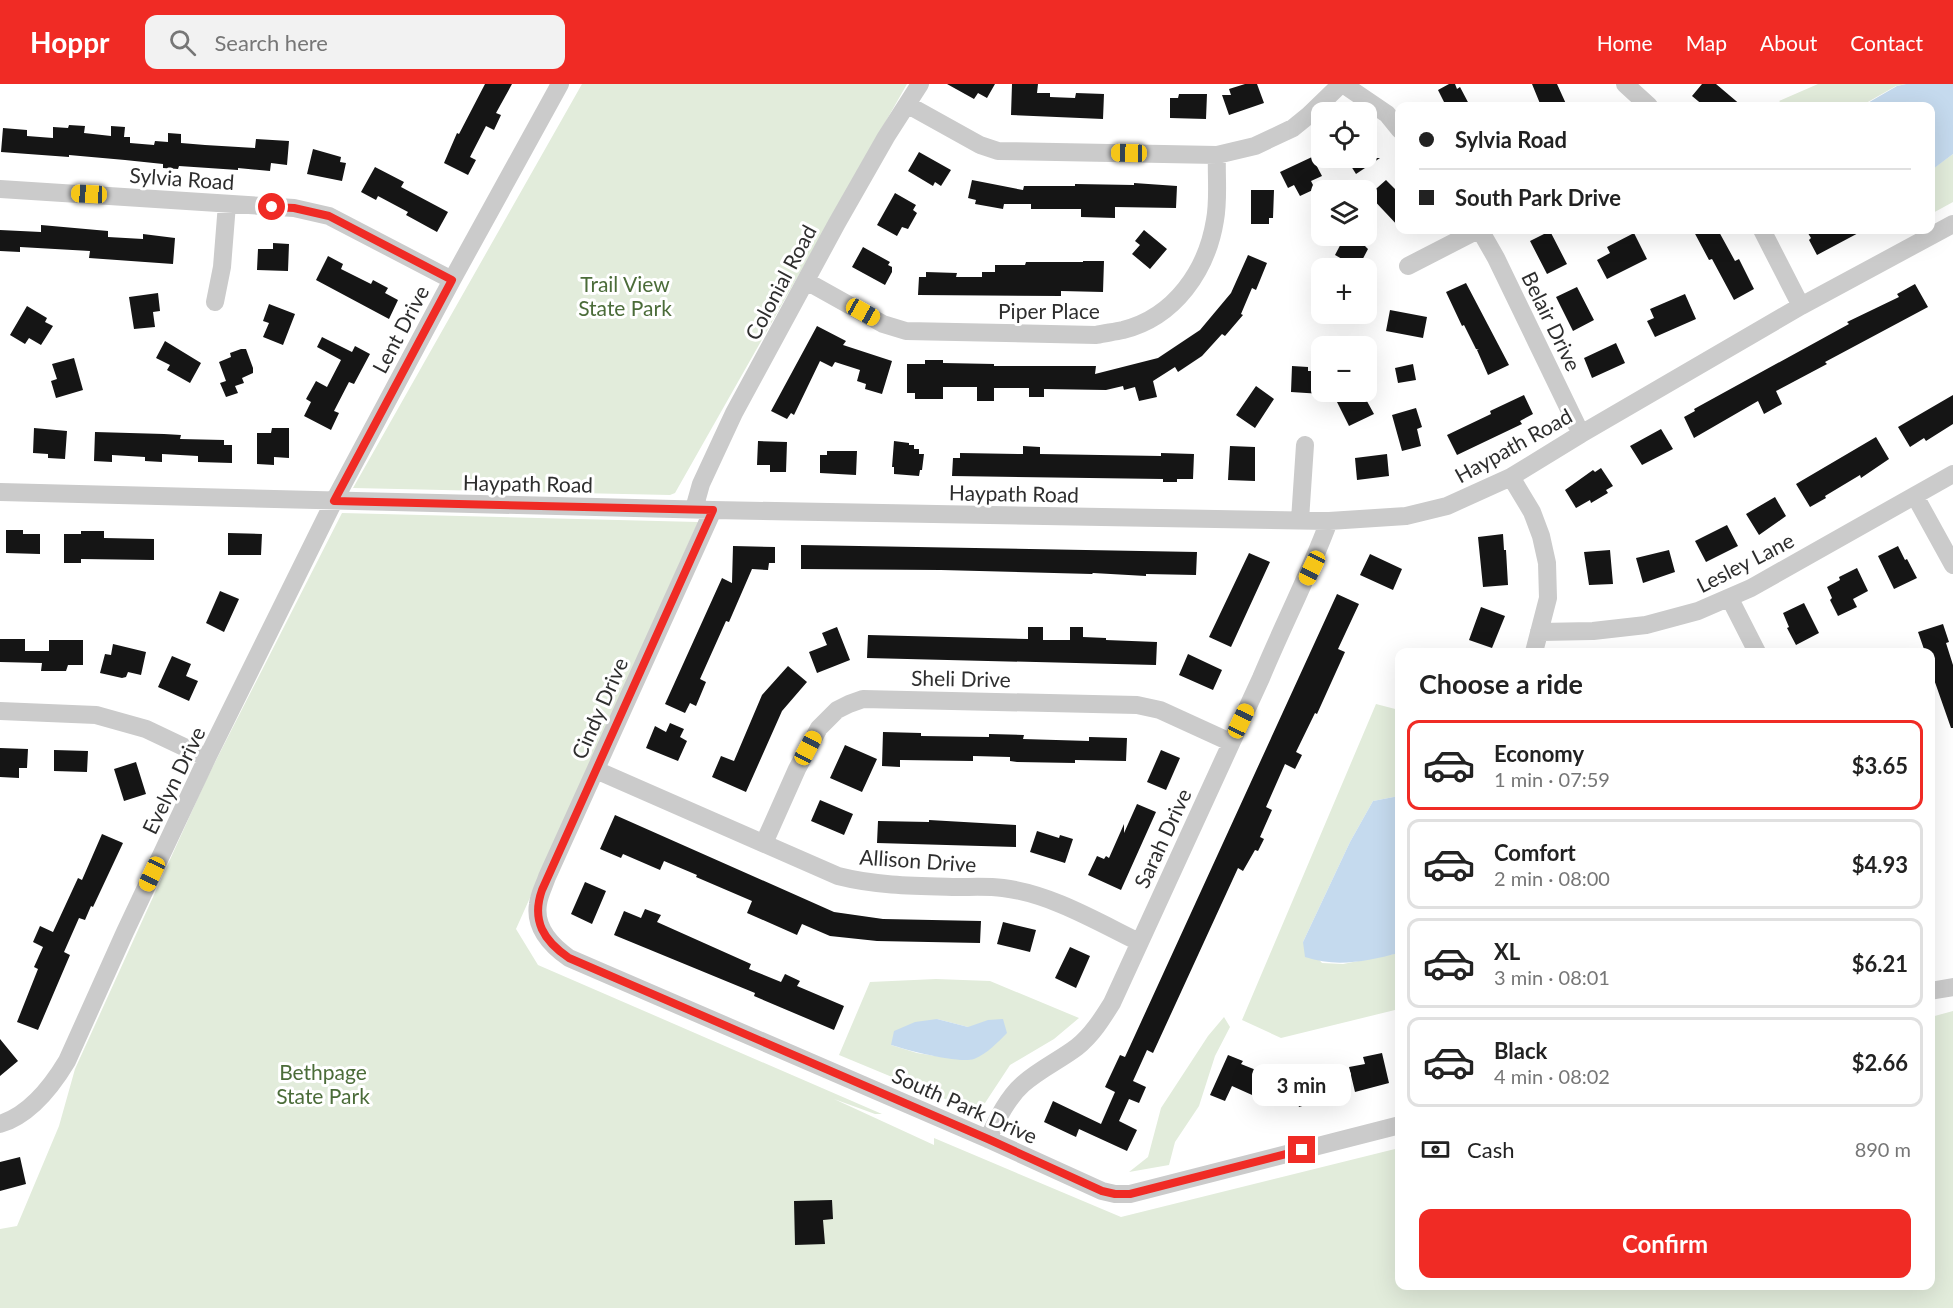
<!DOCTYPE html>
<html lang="en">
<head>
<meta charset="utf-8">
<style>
  body { margin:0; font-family:Lato,sans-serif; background:#f2f2f2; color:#222; height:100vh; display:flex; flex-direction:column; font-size:22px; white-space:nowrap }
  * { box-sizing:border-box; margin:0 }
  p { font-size:20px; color:#767676 }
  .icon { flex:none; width:33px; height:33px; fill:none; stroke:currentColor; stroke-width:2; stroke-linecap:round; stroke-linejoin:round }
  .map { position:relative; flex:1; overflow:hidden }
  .details { position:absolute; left:1395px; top:564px; width:540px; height:642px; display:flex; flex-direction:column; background:#fff; border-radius:12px; box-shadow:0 6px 24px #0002 }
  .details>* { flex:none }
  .hud { position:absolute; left:1395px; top:18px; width:540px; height:132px; border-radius:12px; box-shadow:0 6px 24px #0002; display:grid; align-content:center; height:132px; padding:0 24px; background:#fff }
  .controls { position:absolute; left:1311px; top:18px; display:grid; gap:12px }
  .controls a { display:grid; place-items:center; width:66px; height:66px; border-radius:12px; background:#fff; box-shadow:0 6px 24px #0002; font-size:30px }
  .end { position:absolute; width:27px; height:27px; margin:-14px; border:8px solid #f02b25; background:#fff; box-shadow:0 0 0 3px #fff }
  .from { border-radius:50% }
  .bubble { position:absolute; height:42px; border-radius:12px; background:#fff; box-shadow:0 6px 24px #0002; font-size:20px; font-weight:700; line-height:42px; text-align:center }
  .car { position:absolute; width:18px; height:36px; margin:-18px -9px; border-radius:8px; box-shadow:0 0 4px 2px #0007; background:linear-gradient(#f5c518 24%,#345 0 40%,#f5c518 0 76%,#345 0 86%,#f5c518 0) }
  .hud b { display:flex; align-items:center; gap:21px; height:57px; font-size:22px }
  .hud b+b { border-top:2px solid #e0e0e0 }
  .hud i { width:15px; height:15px; background:#222 }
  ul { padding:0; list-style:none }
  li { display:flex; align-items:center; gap:18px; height:90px; margin:0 12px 9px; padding:0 12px; border:3px solid #e0e0e0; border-radius:12px }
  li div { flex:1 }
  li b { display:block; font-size:22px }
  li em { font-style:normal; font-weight:700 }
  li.current { border-color:#f02b25 }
  li>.icon { width:54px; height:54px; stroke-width:1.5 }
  h2 { padding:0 24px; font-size:27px; line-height:72px }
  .pay { display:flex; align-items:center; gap:15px; height:66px; padding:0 24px; font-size:22px }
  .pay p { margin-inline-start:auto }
  .button { display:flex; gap:12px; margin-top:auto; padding:12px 24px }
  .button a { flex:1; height:69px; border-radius:12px; background:#f02b25; color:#fff; font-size:24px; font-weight:700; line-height:69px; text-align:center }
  header { display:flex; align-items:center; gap:36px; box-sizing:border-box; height:84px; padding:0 30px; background:#f02b25; color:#fff }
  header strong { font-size:28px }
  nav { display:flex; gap:33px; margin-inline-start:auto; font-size:21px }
  .search { width:420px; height:54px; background:#f2f2f2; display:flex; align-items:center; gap:15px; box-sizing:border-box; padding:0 21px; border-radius:12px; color:#767676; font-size:22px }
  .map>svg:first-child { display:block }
  .green { fill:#e2ecdb; fill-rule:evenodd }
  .water { fill:#c5daee }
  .building { fill:#151515 }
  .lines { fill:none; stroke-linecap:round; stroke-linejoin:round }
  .minor { stroke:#cbcbcb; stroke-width:18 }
  .route { stroke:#f02b25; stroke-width:8 }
  .labels { text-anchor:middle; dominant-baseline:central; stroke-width:6; stroke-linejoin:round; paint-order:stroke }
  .street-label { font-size:21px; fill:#2e2e2e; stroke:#fff }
  .park-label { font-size:21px; fill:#4b6c39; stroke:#fff }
</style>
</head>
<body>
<header>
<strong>Hoppr</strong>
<div class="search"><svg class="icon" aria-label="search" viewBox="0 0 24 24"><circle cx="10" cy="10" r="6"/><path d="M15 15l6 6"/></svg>Search here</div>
<nav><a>Home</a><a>Map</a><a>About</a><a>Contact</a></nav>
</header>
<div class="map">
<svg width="1953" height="1224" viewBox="0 0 1953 1224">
  <rect width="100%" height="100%" fill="#fff"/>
  <path class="green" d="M582 0H907L675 409 670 411 353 404Z
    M1818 0H1906L1896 2 1866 19V22H1785L1779 17Z
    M1953 70V118L1931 130V86Z
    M342 429 698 438 516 845 538 881 882 1030H875L834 1015 934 1061V1054L1121 1133 1399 1064 1400 1202H1930L1931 933 1953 927V1224H0V1145L17 1142 59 1042 75 985 207 694Z
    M1376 620 1399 626V712L1373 717 1350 758 1303 858 1322 879 1343 880 1399 869V925L1281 954 1242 936Z
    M936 895 990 897 1079 934 1054 955 1010 981 985 1019 974 1027 839 971 870 898ZM937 935 968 943 942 973 917 969 891 961Z
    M1224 933 1230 943 1215 972 1199 1022 1175 1058 1169 1081 1129 1088 1148 1073 1161 1024 1208 952Z"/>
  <path class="water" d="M1906 0H1953V70L1933 85 1931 86 1930 22H1866V20L1897 2Z
    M1399 712V869C1367 877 1337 884 1305 873L1303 858 1350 758 1373 717Z
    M937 935 968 943 988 936 1003 935 1007 949C998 958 987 970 974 975 959 980 907 966 891 961L894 947 915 938Z"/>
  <path class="building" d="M485 0H512L496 29 501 31 494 46 486 42 470 73 476 76 468 91 444 79 457 49 459 50Z
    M947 0H995L987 14 978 9 974 15Z
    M1012 0H1038L1037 9H1050V13L1075 14 1076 9 1104 10 1103 35 1011 31Z
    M1245 0H1257L1264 19 1229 31 1222 11H1231L1229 5Z
    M1449 0H1455L1457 5 1460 3 1470 22H1446L1438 6Z
    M1532 0H1557L1567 22H1541Z
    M1702 0H1716L1742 22H1704L1692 12Z
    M1179 10H1207L1206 35 1170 34V14H1178Z
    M69 41 85 42 84 49 111 52V42L125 43 124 53H130V59L154 61 155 57 168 58V49L181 50V59L205 61 255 64 256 55 289 57 287 81 271 79 270 87 238 84V86L179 82 178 85 163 84V80L125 76 69 71V73L1 68 3 44 27 46V52L53 54V43L68 44Z
    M313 65 341 73 340 78 346 79 342 97 307 90Z
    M919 68 951 86 941 102 935 98 933 102 908 87Z
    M1312 73 1322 92 1311 97 1315 105 1300 112 1294 101 1288 104 1280 88Z
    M1346 74H1380L1356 90Z
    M375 83 404 98 401 103 448 128 437 148 406 131 408 128 378 112 376 116 361 108Z
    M972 96 1023 106 1024 102H1075V100L1134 101V99L1177 102 1176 124 1115 123V134L1081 133V125H1031V120H1004L1003 125 975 120 976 116 968 114Z
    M1386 96 1400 110V144L1369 111Z
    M1251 106H1274L1273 134H1269V140H1251Z
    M895 109 916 121 913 126 917 129 908 145 902 143 897 152 877 141Z
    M41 141 108 147V153L143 155V150L175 154 173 180 89 174 90 167 20 163V168L0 167V146L41 148Z
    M1144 146 1167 165 1150 185 1132 170 1140 161 1135 157Z
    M1693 146H1718L1735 177 1739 175 1754 205 1734 216 1712 175 1709 176Z
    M1806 146H1864L1817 171 1809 156 1811 154Z
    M1550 147 1567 180 1547 190 1530 157Z
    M1634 149 1647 175 1607 195 1597 176 1610 169 1607 163Z
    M1345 152H1371L1365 162 1368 165 1358 184 1335 171Z
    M273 159 289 160 288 187 257 186 258 165H273Z
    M863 163 890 178 888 181 892 183V188L885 201 852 183Z
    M1248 171 1267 179 1256 206 1252 204 1241 230 1243 231 1225 252 1222 250 1202 272 1178 288 1175 283 1153 297 1157 313 1139 317 1135 303 1124 306 1123 302 1106 306 1044 305V313H1029V304H994V317H977V303H943V315H915V309H907V280H925V276H943V279L994 280V282H1096L1095 290 1158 274 1200 246 1231 209Z
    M328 172 343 180 341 185 371 200 373 196 388 204 385 209 398 216 389 235 316 196Z
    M1083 177H1104L1103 208 1061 207V212L918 211 919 193H926V188L957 189 956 193H982V188H995V181H1025L1026 178H1083Z
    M1466 199 1509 281 1488 291 1477 266H1479L1476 265 1464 241 1462 242 1446 208Z
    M1915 200 1928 223 1825 278 1827 280 1776 307 1782 320 1764 330 1758 317 1694 354 1684 333 1695 327 1694 325 1849 240 1847 238 1899 213 1897 210Z
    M1577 203 1594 236 1573 247 1556 213Z
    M158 209 160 227 153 228 155 243 134 245 129 213Z
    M1685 210 1696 235 1655 253 1647 237 1654 234 1650 225Z
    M269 220 295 230 283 261 263 253 269 239 263 237Z
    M27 222 47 234 45 238 53 242 41 261 29 254 25 260 10 251Z
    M1390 226 1427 233 1423 254 1386 247Z
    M817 242 846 257 843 261 892 277 882 310 865 305 866 300 857 297 860 286 835 278 832 283 820 277 794 331 791 329 787 335 771 327Z
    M322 253 352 268 355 262 370 270 354 300 349 298 334 327 339 329 331 346 304 332 311 318 306 315 316 297 327 303 341 276 317 263Z
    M165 257 201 279 190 299 167 286 170 281 156 274Z
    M1616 259 1625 279 1592 294 1584 274Z
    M241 265H246L253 284V289L242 294 244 299 235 302 238 309 226 313 220 299 226 297 219 278 231 273 230 269Z
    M74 274 83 306 56 314 51 297 57 295 52 280Z
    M1413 280 1416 296 1398 299 1395 284Z
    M1292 282 1308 283V287H1322V310L1291 308Z
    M1256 302 1274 315 1255 344 1236 331Z
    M1349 308H1362L1374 330 1349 342 1335 314Z
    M1524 311 1533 330 1520 337 1522 340 1457 371 1447 351 1491 330 1490 327Z
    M1953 311V340L1926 357 1924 354 1910 363 1898 343Z
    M1416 324 1422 343 1417 345 1421 362 1402 367 1392 331Z
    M34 344 67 347 65 375 48 374V370L33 369Z
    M272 344H289V374L274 373V381L257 380V349H271Z
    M1661 345 1673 365 1642 381 1630 362Z
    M95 348 164 350 181 351 180 355 224 356V361H232V379L198 378V372L162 370V378L145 377V373L112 371V378L94 377Z
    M1876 353 1889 375 1861 394 1860 391 1825 412 1826 414 1810 423 1796 400Z
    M758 357 787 358 786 388H770V381H757Z
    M894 357 909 359V361H914V365H919V370H924L922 386H920L919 392 894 390V383H892Z
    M1023 362 1040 363V370L1161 372V369L1194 370 1193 395H1177V398H1163V395L952 392 953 374H960V369L1023 370Z
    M1230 362 1255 363V397L1228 396Z
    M827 367H857L856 391 820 389V371H827Z
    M1387 370 1389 392 1357 396 1355 374Z
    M1601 384 1613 402 1606 406 1608 409 1591 419 1590 416 1576 424 1565 406 1593 386 1595 388Z
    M1775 413 1786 432 1759 451 1746 430Z
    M1727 441 1738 462 1706 478 1695 457Z
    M6 446H23V450H40V470L6 469Z
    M81 447H104V454L154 455V476L81 475V479H64V450H81Z
    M228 449 262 450 261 471H228Z
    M1503 450 1504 466H1506L1508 501 1483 503 1478 453Z
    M801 461 1197 468 1196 491 1146 490V492L1093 489 1092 490 941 486 801 485Z
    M733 462 775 463V479H769L768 486 752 485 729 538 726 537 700 595 706 598 696 622 690 619 685 629 665 620 722 494 732 499Z
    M1898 462 1905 476 1907 475 1917 494 1894 505 1878 472Z
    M1610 466 1613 500 1589 501 1584 468Z
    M1669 466 1675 488 1643 499 1636 474Z
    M1249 469 1270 478 1231 563 1209 553Z
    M1370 470 1402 485 1393 506 1360 491Z
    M1857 484 1868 507 1853 515 1857 523 1838 532 1830 516 1832 514 1827 503 1840 496 1839 493Z
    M220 507 239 515 224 548 206 539Z
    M1337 510 1359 520 1338 565 1345 568 1317 630 1315 629 1296 668 1302 671 1295 685 1285 680 1266 723 1272 726 1260 753 1264 755 1258 767 1255 766 1243 787 1238 784 1153 969 1147 966 1133 997 1146 1003 1139 1019 1129 1015 1119 1037 1137 1046 1127 1067 1079 1045 1076 1053 1044 1038 1053 1017 1101 1040 1115 1008 1105 1003 1120 971 1125 973Z
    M1804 519 1819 549 1796 561 1787 544 1789 543 1783 529Z
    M1481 523 1505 532 1492 564 1469 556Z
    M1943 540 1949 558 1946 559 1953 581V644H1951L1930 584V568H1925L1918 548Z
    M837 543 850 576 817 589 809 568 827 561 822 549Z
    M1028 543H1043V556H1070V543H1083V553L1106 554V556L1157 558 1156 581 867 574 868 551 1028 555Z
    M0 555H25V567H49V556H83V581H68L66 587H41L42 579 0 578Z
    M113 560 146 568 141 591 128 588 126 593 122 594 100 589 105 570 111 571Z
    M1188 570 1222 586 1213 606 1179 591Z
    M172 572 191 580 186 592 198 597 189 617 158 603Z
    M788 582 807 598 782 627 746 708 712 693 721 672 734 677 762 611Z
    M670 639 684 645 680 653 687 657 678 677 646 664 655 642 666 648Z
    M883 648 921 649V652L989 653V650L1024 651 1023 655 1089 657V653L1127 654 1126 677 1075 676V679L1017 678 1010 677V673L973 672V677L900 676V683L882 682Z
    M845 661 877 675 862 708 830 694Z
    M0 664 28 665 27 684H19V694L0 693Z
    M54 666 88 667 87 688 54 687Z
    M1161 666 1180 674 1166 706 1147 698Z
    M136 678 146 710 124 717 114 685Z
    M820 716 853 730 844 751 811 737Z
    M1137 720 1156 728 1121 806 1088 791 1097 772 1104 775 1106 772 1109 774 1124 740V749Z
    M615 731 834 828 883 835 981 837 980 859 877 857 830 852 802 840 797 851 747 829 752 817 696 793 697 791 664 777 660 786 623 770 621 774 600 765Z
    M929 736 1016 741V763L877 759 878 737 929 738Z
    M1037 747 1059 754 1060 751 1073 755 1065 779 1030 768Z
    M102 750 123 759 93 823 91 822 85 836 79 834 64 868 70 871 38 946 17 938 38 885 34 883 43 863 33 858 40 842 53 848 78 794 82 796Z
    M585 798 606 807 592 840 571 830Z
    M645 825 661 831 657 838 751 880 749 885 781 898 785 890 800 897 797 902 844 922 834 946 754 912 755 909 614 851 624 827 641 834Z
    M1003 838 1036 846 1030 868 997 860Z
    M1070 863 1090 872 1076 904 1055 894Z
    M0 955 18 977 0 992Z
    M1382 969 1389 999 1355 1008 1349 983 1365 980 1363 973Z
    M1228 971 1243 977 1241 980 1271 992 1261 1015 1232 1002 1225 1017 1210 1011Z
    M1326 990 1331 1013 1299 1023 1298 1020 1293 1021 1287 999Z
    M20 1073 26 1100 0 1107V1078Z
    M832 1116 833 1135 823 1136 825 1160 795 1161 794 1117Z"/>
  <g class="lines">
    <path class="minor" d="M1343 0 1387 30 1400 46
      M1625 0 1649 22
      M908 21 980 61 998 67 1217 71 1255 62 1293 44 1309 31 1341 0
      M0 105 294 124 329 132 452 196
      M1480 146 1496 174 1581 350
      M1762 146 1801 222
      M1408 182 1478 146
      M806 197 883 240 906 247 1096 251C1105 249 1114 248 1123 246 1175 233 1207 186 1215 136 1219 115 1216 92 1217 71
      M215 218 222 183 227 120
      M1511 393 1532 428 1541 452 1547 479 1548 514 1534 568
      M0 408 713 426 1329 437 1406 432 1447 422 1511 393 1581 350 1801 222 1953 140
      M1915 412 1953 481
      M694 425 701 400 734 329 837 139 886 53 920 0
      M713 426 547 793C544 802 539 811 538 820 534 844 552 862 569 874L988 1055 1102 1107 1115 1110H1130L1400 1041
      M1300 436 1305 361
      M1730 515 1757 568
      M1539 548 1593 547 1646 541 1698 527 1751 504 1953 390
      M0 627 96 631 146 645 207 674
      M596 686 838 792C877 802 916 802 957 803 972 803 988 802 1003 804 1051 810 1096 837 1139 858
      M764 759 797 685 819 644 837 626 849 620 863 615 1137 621 1160 626 1230 658
      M1930 907 1953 903
      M0 1040C30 1031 52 1002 67 977L125 848 207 674 334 417 452 196 560 0
      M988 1055C997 1036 1007 1014 1023 1000 1040 985 1060 976 1077 963 1092 951 1102 935 1112 919L1261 594C1283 541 1309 491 1329 437"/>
  </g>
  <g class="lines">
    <path class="route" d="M272 123 294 124 329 132 452 196 334 417 713 426 542 806C531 837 544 857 569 874L988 1055 1102 1107 1115 1110H1130L1302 1066"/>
  </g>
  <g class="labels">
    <g class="street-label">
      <text transform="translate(182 94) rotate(4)">Sylvia Road</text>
      <text transform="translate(780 198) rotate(-62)">Colonial Road</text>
      <text x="1049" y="226">Piper Place</text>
      <text transform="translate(1552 237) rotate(64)">Belair Drive</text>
      <text transform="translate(400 245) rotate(-62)">Lent Drive</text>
      <text transform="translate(1513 361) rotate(-29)">Haypath Road</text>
      <text transform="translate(528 399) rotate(1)">Haypath Road</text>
      <text transform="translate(1014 409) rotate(1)">Haypath Road</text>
      <text transform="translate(1745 478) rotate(-27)">Lesley Lane</text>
      <text transform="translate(961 594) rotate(1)">Sheli Drive</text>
      <text transform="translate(599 624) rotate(-66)">Cindy Drive</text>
      <text transform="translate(173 696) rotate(-64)">Evelyn Drive</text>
      <text transform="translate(1162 754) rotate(-65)">Sarah Drive</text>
      <text transform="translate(918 776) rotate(4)">Allison Drive</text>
      <text transform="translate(965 1021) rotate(24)">South Park Drive</text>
    </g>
    <g class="park-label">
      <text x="625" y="199">Trail View<tspan x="625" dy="24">State Park</tspan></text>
      <text x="323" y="987">Bethpage<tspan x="323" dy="24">State Park</tspan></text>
    </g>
  </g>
</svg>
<div class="controls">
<a><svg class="icon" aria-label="locate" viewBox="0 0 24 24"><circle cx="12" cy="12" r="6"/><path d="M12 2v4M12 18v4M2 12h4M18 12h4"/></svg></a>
<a><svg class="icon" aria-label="layers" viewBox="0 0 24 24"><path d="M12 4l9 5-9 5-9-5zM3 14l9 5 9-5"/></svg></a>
<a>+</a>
<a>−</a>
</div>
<i class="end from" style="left:272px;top:123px"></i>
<i class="end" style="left:1302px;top:1066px"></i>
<div class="bubble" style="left:1252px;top:980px;width:99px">3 min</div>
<i class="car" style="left:1129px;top:69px;rotate:271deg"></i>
<i class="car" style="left:89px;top:110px;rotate:273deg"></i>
<i class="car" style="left:863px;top:228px;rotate:119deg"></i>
<i class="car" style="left:1312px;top:484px;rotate:206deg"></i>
<i class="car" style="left:1241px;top:637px;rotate:25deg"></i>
<i class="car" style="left:808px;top:664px;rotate:28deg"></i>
<i class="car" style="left:152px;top:790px;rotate:205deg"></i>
<div class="hud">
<b><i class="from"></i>Sylvia Road</b>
<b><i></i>South Park Drive</b>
</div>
<section class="details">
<h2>Choose a ride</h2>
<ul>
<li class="current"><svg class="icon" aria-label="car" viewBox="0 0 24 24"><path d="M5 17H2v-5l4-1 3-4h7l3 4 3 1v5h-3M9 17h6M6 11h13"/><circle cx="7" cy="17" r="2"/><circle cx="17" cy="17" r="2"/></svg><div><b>Economy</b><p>1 min · 07:59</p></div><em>$3.65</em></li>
<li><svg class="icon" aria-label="car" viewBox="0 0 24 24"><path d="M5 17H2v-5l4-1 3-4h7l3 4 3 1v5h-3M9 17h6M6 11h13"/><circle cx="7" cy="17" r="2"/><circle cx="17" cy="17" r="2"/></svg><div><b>Comfort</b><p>2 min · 08:00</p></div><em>$4.93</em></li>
<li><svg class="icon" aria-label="car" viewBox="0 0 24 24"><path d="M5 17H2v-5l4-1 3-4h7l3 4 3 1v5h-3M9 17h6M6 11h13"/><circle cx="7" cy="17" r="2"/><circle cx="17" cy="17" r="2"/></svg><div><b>XL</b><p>3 min · 08:01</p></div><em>$6.21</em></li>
<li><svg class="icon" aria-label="car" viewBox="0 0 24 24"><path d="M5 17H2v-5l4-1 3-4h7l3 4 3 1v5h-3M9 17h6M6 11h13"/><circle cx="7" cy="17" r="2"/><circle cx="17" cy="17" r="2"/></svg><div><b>Black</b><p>4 min · 08:02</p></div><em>$2.66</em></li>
</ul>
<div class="pay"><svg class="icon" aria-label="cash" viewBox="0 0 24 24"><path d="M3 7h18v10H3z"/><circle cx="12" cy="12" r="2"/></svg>Cash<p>890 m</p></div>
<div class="button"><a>Confirm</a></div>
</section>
</div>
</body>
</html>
